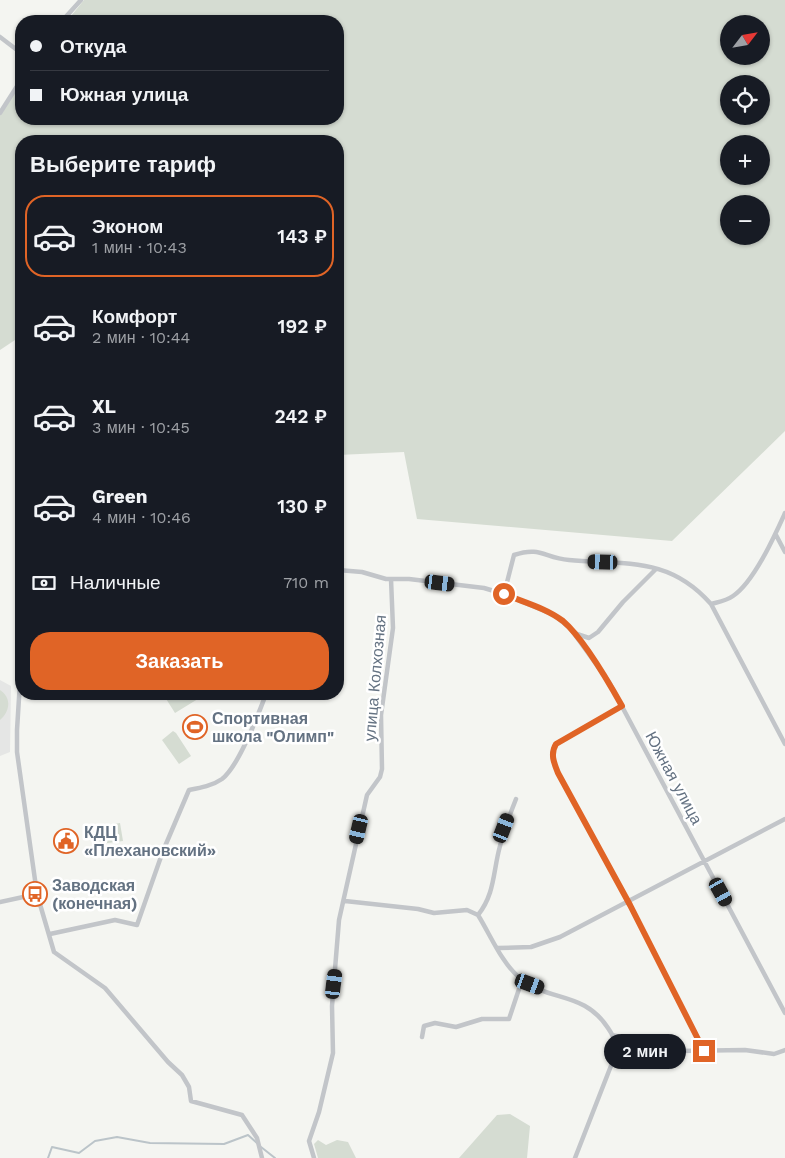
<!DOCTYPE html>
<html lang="ru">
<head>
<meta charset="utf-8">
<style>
  body { margin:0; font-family:"Work Sans",sans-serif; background:#20242c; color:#f1f3f6; height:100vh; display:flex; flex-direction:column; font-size:19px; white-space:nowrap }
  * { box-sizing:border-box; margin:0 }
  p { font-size:16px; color:#9ea1a6 }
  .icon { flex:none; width:28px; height:28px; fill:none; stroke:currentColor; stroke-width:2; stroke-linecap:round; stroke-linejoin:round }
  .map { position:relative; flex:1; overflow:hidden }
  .drawer { position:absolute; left:15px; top:135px; width:329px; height:565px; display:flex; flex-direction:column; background:#171b24; border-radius:20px; box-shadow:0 1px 4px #0004 }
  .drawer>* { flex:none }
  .guide { position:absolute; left:15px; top:15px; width:329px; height:110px; border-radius:20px; box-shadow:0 1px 4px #0004; display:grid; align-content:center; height:110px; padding:0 15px; background:#171b24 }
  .needle { width:32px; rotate:59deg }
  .buttons { position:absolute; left:720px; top:15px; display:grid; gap:10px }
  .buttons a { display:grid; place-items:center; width:50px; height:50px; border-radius:50%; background:#171b24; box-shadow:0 1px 4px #0004; font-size:25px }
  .end { position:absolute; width:22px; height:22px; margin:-11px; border:6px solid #e06426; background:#fff; box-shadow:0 0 0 2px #fff }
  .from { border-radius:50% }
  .bubble { position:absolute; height:35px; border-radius:18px; background:#171b24; box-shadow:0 1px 4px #0004; font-size:16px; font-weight:600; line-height:35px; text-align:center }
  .car { position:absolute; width:15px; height:30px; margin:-15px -8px; border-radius:6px; box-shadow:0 0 4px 1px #0007; background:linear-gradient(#222 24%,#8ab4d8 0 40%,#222 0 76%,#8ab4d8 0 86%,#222 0) }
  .guide b { display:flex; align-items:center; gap:18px; height:48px; font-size:19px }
  .guide b+b { border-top:1px solid #363941 }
  .guide i { width:12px; height:12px; background:#f1f3f6 }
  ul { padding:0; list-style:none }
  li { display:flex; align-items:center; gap:15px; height:82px; margin:0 10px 8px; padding:0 5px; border:2px solid transparent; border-radius:20px }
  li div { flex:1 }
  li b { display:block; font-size:19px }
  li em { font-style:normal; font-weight:600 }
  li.on { border-color:#e06426 }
  li>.icon { width:45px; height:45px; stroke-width:1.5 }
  h2 { padding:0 15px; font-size:22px; line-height:60px }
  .pay { display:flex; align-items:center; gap:12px; height:55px; padding:0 15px; font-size:19px }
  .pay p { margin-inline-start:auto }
  .cta { display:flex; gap:10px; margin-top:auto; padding:10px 15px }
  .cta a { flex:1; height:58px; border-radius:20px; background:#e06426; color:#fff; font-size:20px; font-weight:600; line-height:58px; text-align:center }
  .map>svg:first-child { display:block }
  .built { fill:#e5e6e5 }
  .green { fill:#d5dcd2; fill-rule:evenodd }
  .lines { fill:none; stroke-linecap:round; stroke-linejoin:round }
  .stream { stroke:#bbc4c9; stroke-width:2 }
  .minor { stroke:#c2c5c9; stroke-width:4.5 }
  .route { stroke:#e06426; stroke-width:6 }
  .labels { text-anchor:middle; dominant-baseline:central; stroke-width:5; stroke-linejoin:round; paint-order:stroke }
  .street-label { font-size:16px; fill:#647282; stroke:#fff }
  .poi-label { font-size:16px; font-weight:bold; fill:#647282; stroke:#fff; text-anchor:start }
</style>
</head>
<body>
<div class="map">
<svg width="785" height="1158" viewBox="0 0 785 1158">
  <rect width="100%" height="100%" fill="#f4f5f1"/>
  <path class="built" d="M0 680 11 686 10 752 0 756Z"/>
  <path class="green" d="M84 0H785V431L672 541 417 519 404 452 338 455V141H21V336L0 350V111L21 80V119H338V21H67ZM729 24H761V56H729ZM729 84H761V116H729ZM729 144H761V176H729ZM729 204H761V236H729Z
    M0 690C12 698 10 711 0 720Z
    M163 694H206L175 713Z
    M173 731 176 733 191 756 179 764 162 740Z
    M120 823 123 841 100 844 97 827Z
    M510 1114 530 1126 527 1158H459L497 1115Z
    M318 1140 326 1145 337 1140 348 1142 356 1158H318L314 1144Z"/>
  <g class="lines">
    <path class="stream" d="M261 1147 275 1158
      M48 1158 52 1147 79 1153 95 1141 117 1137 150 1143 224 1144 248 1135 258 1144"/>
    <path class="minor" d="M62 21 81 0
      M0 37 21 53
      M0 113 21 80
      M776 535 785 552
      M338 570 362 572 386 579H409L484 588 504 594 554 615 570 628 609 682 785 1013
      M504 594 514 555C541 546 544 558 569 560 625 565 669 556 711 604L785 744
      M711 604C718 602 726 601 733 596 754 582 775 535 785 513
      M574 633 589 638 598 632 623 602 656 569
      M21 666 17 730V752L37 894 54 952 105 988 168 1062 182 1075 189 1087 191 1101 242 1115 257 1138 262 1158
      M622 706 556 744C549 754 554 763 558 773L630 905 704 1051
      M345 901 418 909 434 913 467 910 478 915C491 936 502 964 521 979 550 1002 584 991 608 1028 614 1037 617 1043 616 1053L575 1158
      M0 902 37 894
      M478 915C495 894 493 871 500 846 504 830 510 814 516 799
      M50 934 115 920 137 925 163 851 189 790C200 788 212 786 222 779 239 766 258 715 266 694
      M498 948 531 947 560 937 785 819
      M612 1035 676 1051 745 1050 774 1054 785 1050
      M422 1037 424 1026 435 1023 456 1027 482 1019H509L522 980
      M314 1158 309 1141 319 1112 333 1053 332 1006 339 920 367 795 380 777 382 769 381 715 393 628 391 579"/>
  </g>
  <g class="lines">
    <path class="route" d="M504 594C523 602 546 608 563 621 584 639 608 681 622 706L556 744C550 754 554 763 558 773L630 905 704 1051"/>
  </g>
  <defs>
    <symbol id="stadium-ring" viewBox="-11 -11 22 22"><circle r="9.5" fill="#fff" stroke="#e06426" stroke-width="1.5"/><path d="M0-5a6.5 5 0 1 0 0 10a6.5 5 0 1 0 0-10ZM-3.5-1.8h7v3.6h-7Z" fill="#e06426"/></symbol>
    <symbol id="civic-ring" viewBox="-11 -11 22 22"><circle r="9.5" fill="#fff" stroke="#e06426" stroke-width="1.5"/><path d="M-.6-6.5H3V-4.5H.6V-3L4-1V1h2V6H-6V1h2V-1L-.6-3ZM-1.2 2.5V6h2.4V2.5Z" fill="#e06426"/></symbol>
    <symbol id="bus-ring" viewBox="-11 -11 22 22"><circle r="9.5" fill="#fff" stroke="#e06426" stroke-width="1.5"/><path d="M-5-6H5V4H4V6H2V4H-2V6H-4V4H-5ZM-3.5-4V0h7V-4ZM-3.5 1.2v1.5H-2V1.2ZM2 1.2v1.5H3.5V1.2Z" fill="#e06426"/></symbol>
  </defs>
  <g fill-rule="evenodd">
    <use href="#stadium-ring" x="181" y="713" width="28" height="28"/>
    <use href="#civic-ring" x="52" y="827" width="28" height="28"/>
    <use href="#bus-ring" x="21" y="880" width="28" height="28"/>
  </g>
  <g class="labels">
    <g class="street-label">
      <text transform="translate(375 678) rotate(-85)">улица Колхозная</text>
      <text transform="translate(674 778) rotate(62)">Южная улица</text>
    </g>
    <g class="poi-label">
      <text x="212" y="718">Спортивная<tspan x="212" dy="18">школа "Олимп"</tspan></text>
      <text x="84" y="832">КДЦ<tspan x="84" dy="18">«Плехановский»</tspan></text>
      <text x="52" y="885">Заводская<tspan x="52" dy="18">(конечная)</tspan></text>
    </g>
  </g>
</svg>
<div class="buttons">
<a><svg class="needle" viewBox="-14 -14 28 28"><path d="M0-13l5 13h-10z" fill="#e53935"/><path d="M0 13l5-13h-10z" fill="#9ea1a6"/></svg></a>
<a><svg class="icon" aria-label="locate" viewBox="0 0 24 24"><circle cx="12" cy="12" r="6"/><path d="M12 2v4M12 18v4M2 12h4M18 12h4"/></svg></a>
<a>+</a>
<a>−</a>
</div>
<i class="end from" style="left:504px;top:594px"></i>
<i class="end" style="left:704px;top:1051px"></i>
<div class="bubble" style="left:604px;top:1034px;width:82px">2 мин</div>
<i class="car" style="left:603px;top:562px;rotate:272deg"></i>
<i class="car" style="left:440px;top:583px;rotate:97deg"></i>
<i class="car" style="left:504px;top:828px;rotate:21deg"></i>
<i class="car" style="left:359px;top:829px;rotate:193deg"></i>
<i class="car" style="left:721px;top:892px;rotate:151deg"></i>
<i class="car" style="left:334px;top:984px;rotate:7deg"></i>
<i class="car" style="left:530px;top:984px;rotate:110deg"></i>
<div class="guide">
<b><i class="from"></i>Откуда</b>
<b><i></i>Южная улица</b>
</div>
<section class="drawer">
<h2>Выберите тариф</h2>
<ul>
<li class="on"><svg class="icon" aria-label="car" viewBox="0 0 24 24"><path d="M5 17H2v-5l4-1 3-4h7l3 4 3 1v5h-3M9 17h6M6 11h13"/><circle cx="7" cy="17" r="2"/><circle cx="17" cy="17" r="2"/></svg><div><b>Эконом</b><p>1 мин · 10:43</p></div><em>143 ₽</em></li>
<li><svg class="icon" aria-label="car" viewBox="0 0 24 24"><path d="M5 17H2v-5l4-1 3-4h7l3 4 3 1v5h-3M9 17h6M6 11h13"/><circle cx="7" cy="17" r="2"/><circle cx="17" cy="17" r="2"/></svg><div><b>Комфорт</b><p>2 мин · 10:44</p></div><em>192 ₽</em></li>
<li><svg class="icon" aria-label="car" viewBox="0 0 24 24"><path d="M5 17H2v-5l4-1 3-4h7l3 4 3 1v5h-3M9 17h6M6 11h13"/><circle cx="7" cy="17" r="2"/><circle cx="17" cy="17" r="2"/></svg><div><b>XL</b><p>3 мин · 10:45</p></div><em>242 ₽</em></li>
<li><svg class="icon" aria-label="car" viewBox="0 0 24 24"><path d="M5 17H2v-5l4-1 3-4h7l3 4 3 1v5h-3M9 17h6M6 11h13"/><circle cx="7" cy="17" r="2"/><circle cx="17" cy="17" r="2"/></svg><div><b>Green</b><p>4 мин · 10:46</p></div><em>130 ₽</em></li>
</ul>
<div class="pay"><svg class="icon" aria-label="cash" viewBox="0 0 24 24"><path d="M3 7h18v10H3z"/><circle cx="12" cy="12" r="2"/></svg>Наличные<p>710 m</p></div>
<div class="cta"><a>Заказать</a></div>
</section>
</div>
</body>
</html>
